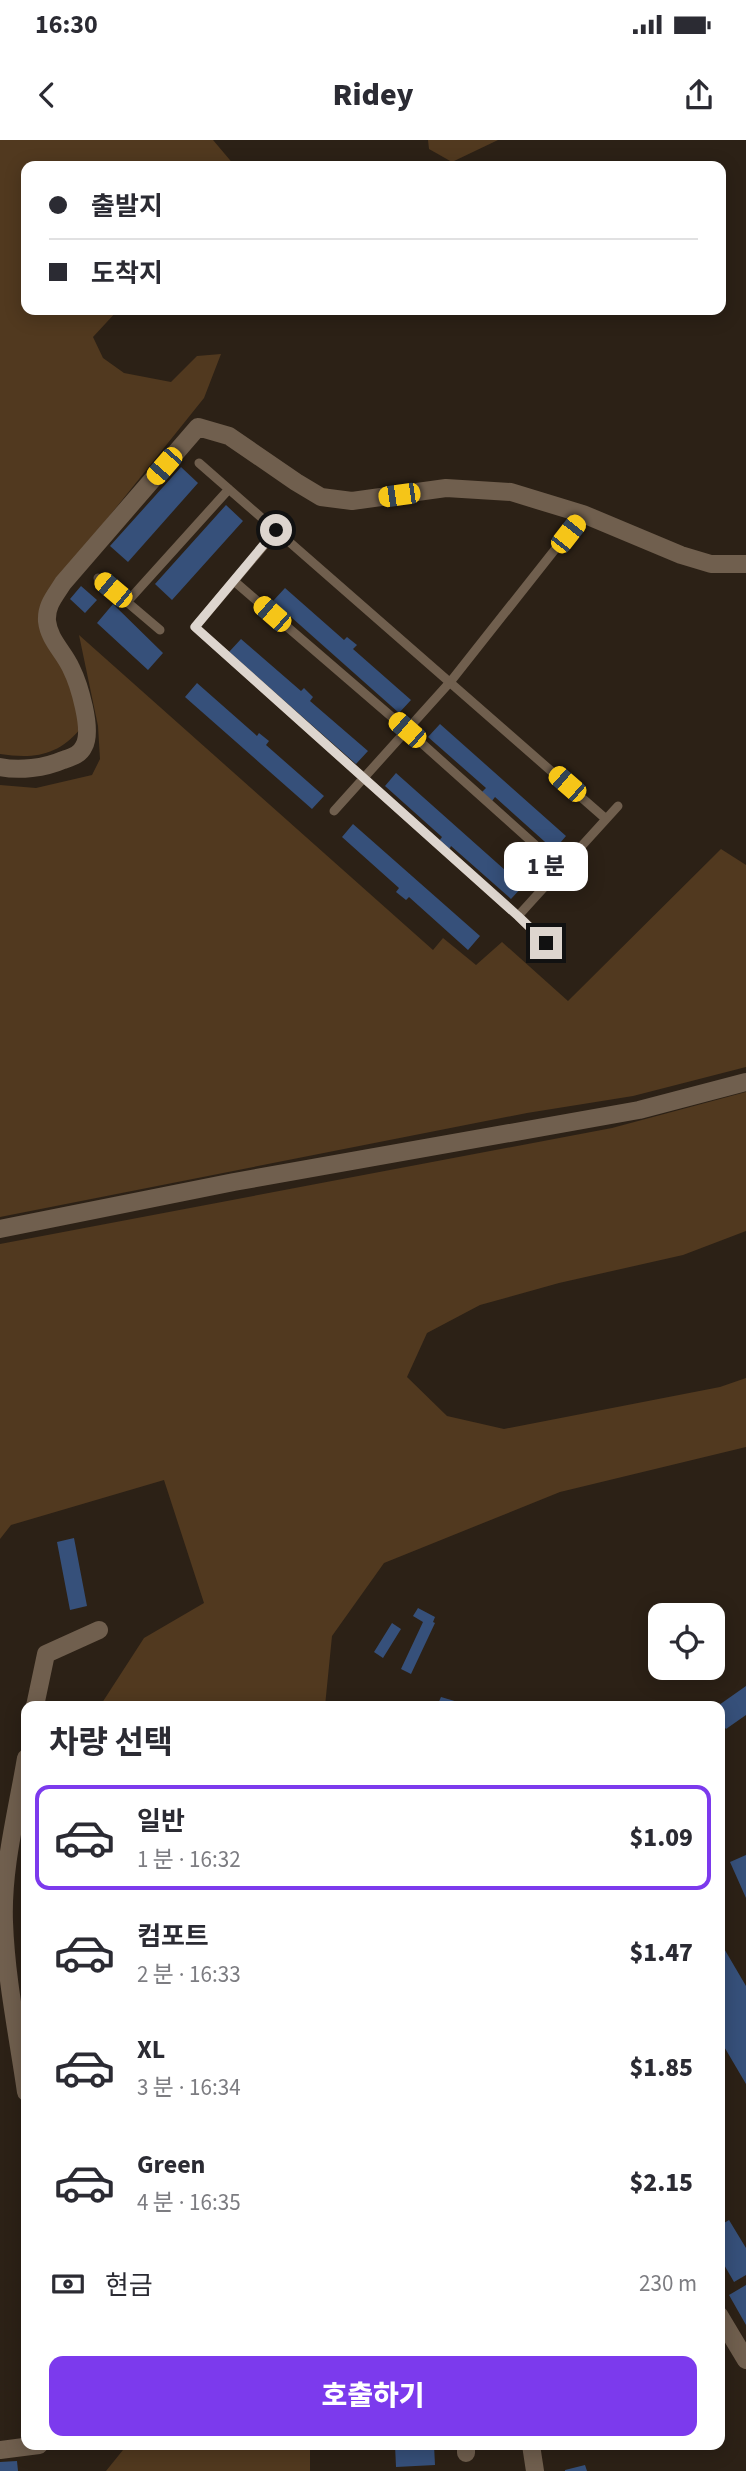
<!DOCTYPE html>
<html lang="ko">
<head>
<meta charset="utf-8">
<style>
  body { margin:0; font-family:"Source Sans 3","Noto Sans KR",sans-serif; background:#f7f7f7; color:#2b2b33; height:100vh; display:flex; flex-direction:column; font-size:26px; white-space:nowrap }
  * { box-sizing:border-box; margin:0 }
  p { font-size:23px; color:#7c7c81 }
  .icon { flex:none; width:38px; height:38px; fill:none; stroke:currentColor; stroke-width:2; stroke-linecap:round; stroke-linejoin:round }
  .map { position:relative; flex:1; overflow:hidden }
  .drawer { position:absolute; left:21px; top:1561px; width:704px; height:749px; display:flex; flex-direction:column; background:#fff; border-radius:14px; box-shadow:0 4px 18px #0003 }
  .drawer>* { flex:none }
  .hud { position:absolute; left:21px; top:21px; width:705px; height:154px; border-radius:14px; box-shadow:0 4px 18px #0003; display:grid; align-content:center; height:154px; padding:0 28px; background:#fff }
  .fabs { position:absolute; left:648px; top:1463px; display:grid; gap:14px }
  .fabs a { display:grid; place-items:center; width:77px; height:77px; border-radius:14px; background:#fff; box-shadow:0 4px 18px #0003; font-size:35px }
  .end { position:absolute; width:32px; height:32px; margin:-16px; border:9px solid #ddd5ce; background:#111; box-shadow:0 0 0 4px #111 }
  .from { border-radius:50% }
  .bubble { position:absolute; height:49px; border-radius:14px; background:#fff; box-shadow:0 4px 18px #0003; font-size:23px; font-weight:800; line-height:49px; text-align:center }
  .car { position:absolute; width:21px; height:42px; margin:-21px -10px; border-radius:9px; box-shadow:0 0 5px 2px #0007; background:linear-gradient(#f5c518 24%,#345 0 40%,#f5c518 0 76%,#345 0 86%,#f5c518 0) }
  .hud b { display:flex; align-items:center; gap:24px; height:66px; font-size:26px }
  .hud b+b { border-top:2px solid #e1e1e2 }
  .hud i { width:18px; height:18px; background:#2b2b33 }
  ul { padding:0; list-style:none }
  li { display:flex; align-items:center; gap:21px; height:105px; margin:0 14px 10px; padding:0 14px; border:4px solid transparent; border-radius:14px }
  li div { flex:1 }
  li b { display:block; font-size:26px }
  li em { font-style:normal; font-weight:800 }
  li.selected { border-color:#7c3aed }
  li>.icon { width:63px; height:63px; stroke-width:1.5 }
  h2 { padding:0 28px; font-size:32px; line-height:84px }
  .pay { display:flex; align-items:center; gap:18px; height:77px; padding:0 28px; font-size:26px }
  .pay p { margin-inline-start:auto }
  .action { display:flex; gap:14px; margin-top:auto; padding:14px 28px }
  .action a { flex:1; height:80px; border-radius:14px; background:#7c3aed; color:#fff; font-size:28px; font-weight:800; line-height:80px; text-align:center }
  .status { display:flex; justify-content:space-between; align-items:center; height:49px; padding:0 35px; background:#fff; direction:ltr }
  .status svg { height:19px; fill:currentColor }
  header { display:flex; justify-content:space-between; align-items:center; height:91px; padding:0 28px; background:#fff; font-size:32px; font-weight:800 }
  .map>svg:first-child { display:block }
  .green { fill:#51391f }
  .building { fill:#36507a }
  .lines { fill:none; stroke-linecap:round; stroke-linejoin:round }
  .lane { stroke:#705f4e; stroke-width:9 }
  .street { stroke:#705f4e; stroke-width:18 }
  .route { stroke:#ddd5ce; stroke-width:9 }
</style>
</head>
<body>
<div class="status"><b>16:30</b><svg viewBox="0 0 49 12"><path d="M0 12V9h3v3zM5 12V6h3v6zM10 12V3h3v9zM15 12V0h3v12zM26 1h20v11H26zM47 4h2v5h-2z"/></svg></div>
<header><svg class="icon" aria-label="back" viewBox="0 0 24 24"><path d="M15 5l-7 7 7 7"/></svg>Ridey<svg class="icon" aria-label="share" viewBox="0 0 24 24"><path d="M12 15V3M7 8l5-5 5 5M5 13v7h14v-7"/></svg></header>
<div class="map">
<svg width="746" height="2331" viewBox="0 0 746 2331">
  <rect width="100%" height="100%" fill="#2c2116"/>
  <path class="green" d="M0 0H213L235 26H26V170H118L93 197 103 218 124 233 171 242 197 216 221 214 204 258 54 445 41 468 79 570 80 589C58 616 33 619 0 614Z
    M428 0H498L452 22 429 9Z
    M79 495 433 810 443 798 476 825 502 802 568 861 721 709 746 725V927L633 956 527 973 0 1077V645L36 648 92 635 100 619 98 586Z
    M746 952V1091L683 1115 559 1143 480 1165 427 1193 407 1237 447 1276 504 1289 720 1247 746 1238V1307L560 1352 384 1423 332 1496 325 1566H100L144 1498 204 1463 164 1340 11 1385 0 1399V1104L612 988Z
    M127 2305H310V2331H106Z"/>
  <path class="building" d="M181 327 198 343 128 422 110 406Z
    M226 365 243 381 172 460 155 444Z
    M81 446 97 460 85 473 70 459Z
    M285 448 344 500 347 497 357 505 353 509 411 560 399 573 273 461Z
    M113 464 163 513 148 530 97 483Z
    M241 499 301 551 304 548 313 557 310 561 368 611 356 624 229 512Z
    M197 543 257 596 259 593 269 601 266 605 324 656 312 669 185 557Z
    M440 584 566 696 554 710 495 657 492 661 482 652 486 648 428 597Z
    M396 633 523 746 511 759 451 706 449 710 439 701 442 697 385 646Z
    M353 684 480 796 468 810 409 757 406 760 396 752 399 748 342 697Z
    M74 1398 87 1466 70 1470 57 1402Z
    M418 1468 435 1477 433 1482 435 1483 411 1534 401 1529 423 1482 413 1476Z
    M392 1483 401 1489 383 1518 374 1512Z
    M746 1546V1575L726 1589 719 1580V1565Z
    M441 1557 458 1562 457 1566H437Z
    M746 1715V1758L730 1722Z
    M719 1800 746 1846V1944L719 1898Z
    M729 2080 746 2108V2135L734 2142 719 2116V2086Z
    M746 2145V2185L729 2155Z
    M395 2305H434L435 2325 396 2327Z
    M17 2321 18 2331H0V2322Z
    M585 2325 587 2331H565V2330Z"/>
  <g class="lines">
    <path class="lane" d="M199 323 606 679
      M277 390 195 487 518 776 560 817
      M98 438 127 462
      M234 441 407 590 561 728
      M160 490 127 462 229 349
      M334 671 451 541 583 374
      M518 776 618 666"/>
    <path class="street" d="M0 627C19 631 45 628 63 620 72 617 80 615 84 606 93 590 79 544 71 528 64 512 49 500 47 481 46 465 55 456 63 443L198 287 229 296 296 342 321 357 352 361 446 348 511 352 583 374 681 415 711 424H746
      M0 1089 234 1042 639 970 746 942
      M35 1566 46 1514 99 1490
      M26 1618C17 1672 2 1728 4 1782 6 1839 18 1896 26 1952
      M719 2175 746 2220
      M531 2305 535 2331
      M0 2310 39 2305
      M466 2313V2305"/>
  </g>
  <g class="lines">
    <path class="route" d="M276 390 195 487 518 776 546 803"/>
  </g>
</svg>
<div class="fabs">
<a><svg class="icon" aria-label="locate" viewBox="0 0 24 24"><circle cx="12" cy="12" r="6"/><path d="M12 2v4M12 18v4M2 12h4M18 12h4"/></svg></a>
</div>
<i class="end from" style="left:276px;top:390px"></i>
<i class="end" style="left:546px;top:803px"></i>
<div class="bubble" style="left:504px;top:702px;width:84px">1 분</div>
<i class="car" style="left:164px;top:326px;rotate:221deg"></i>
<i class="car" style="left:399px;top:355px;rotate:262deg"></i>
<i class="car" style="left:568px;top:394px;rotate:38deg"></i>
<i class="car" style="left:113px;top:450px;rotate:310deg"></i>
<i class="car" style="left:272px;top:474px;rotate:311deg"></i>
<i class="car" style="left:407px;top:590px;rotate:311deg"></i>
<i class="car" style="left:567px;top:644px;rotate:311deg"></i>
<div class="hud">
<b><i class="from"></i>출발지</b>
<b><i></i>도착지</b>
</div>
<section class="drawer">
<h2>차량 선택</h2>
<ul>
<li class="selected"><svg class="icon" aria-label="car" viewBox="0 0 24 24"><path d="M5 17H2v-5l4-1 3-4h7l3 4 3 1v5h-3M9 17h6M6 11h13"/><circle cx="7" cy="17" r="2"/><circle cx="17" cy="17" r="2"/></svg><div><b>일반</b><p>1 분 · 16:32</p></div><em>$1.09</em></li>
<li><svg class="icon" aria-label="car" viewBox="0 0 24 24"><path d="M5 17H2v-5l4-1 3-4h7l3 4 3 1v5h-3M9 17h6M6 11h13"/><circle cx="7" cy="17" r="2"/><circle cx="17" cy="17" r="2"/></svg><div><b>컴포트</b><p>2 분 · 16:33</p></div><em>$1.47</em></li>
<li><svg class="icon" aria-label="car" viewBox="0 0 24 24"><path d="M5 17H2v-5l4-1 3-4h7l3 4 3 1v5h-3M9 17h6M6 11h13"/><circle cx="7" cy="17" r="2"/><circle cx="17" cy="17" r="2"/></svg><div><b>XL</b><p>3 분 · 16:34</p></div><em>$1.85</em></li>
<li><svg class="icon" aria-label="car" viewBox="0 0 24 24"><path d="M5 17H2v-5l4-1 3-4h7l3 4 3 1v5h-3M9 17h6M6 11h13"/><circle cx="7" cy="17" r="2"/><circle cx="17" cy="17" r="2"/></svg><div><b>Green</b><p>4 분 · 16:35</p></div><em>$2.15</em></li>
</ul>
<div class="pay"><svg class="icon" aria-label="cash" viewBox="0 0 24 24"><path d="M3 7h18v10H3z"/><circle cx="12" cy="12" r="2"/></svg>현금<p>230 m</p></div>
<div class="action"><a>호출하기</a></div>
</section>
</div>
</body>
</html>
